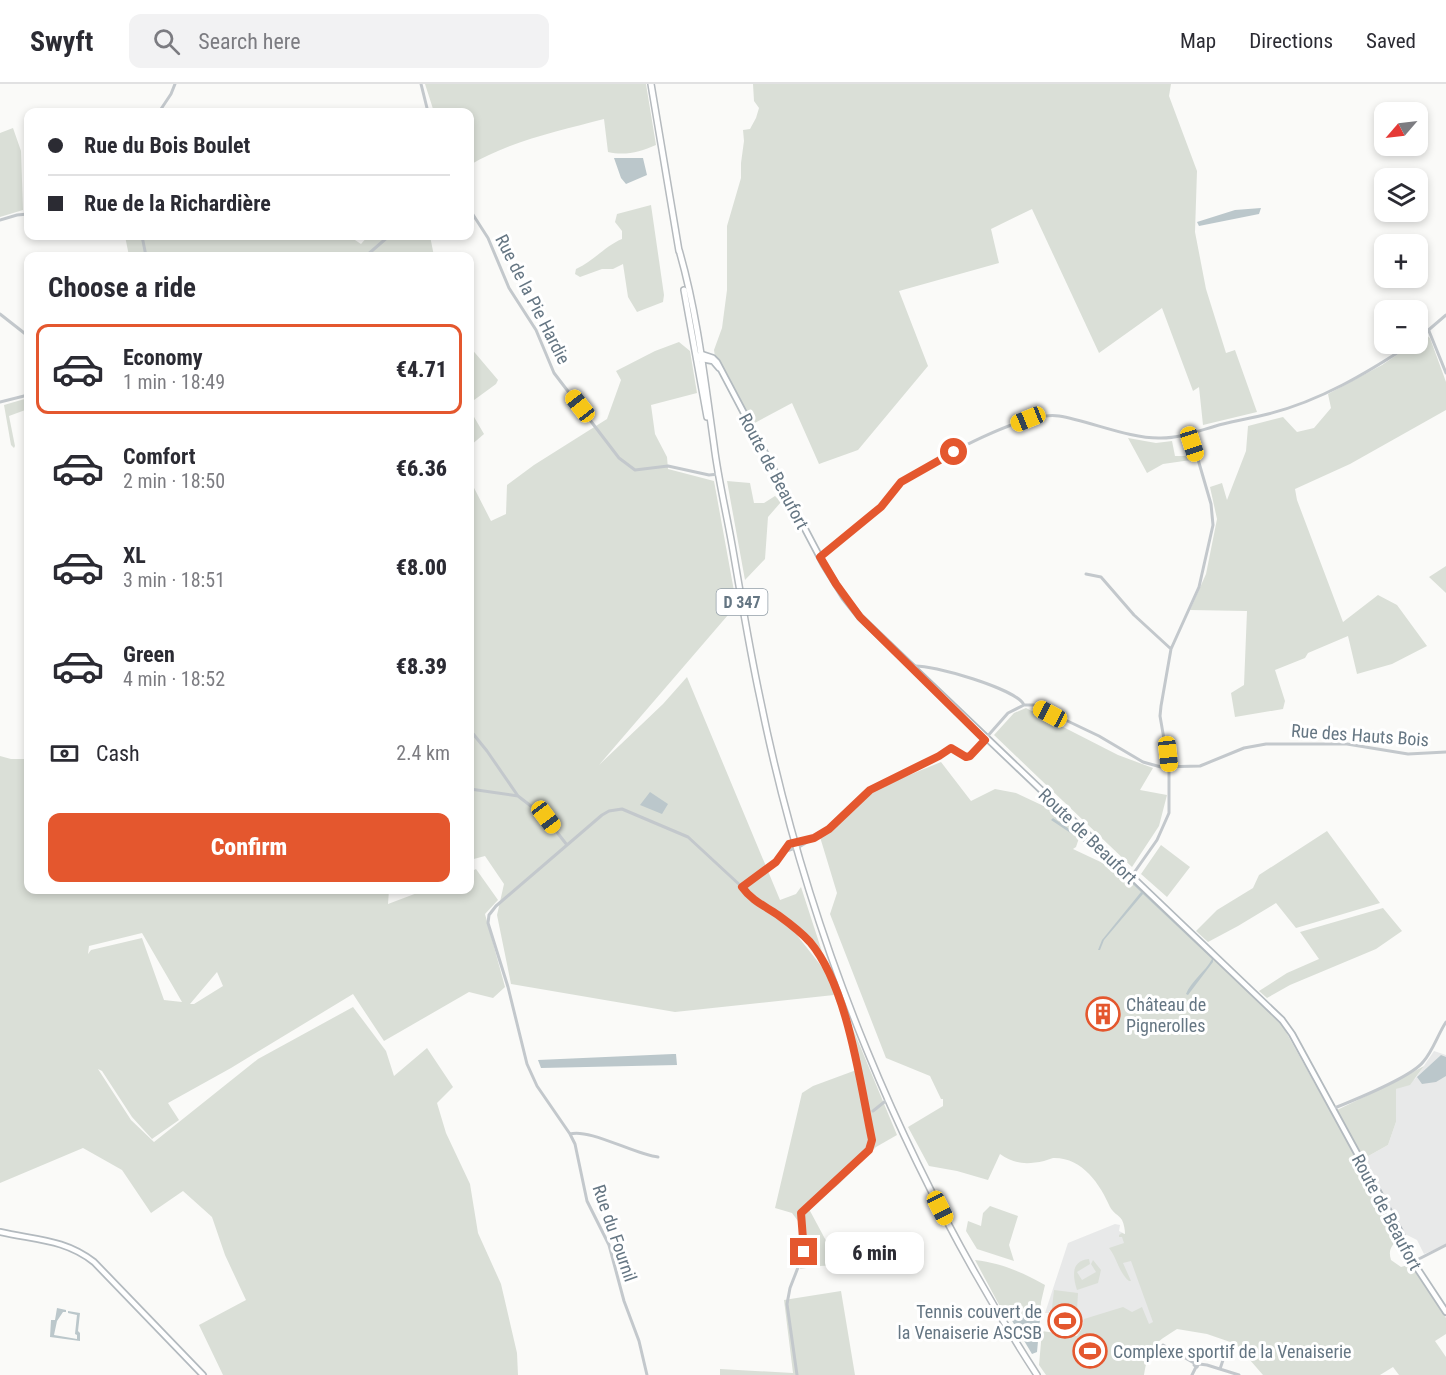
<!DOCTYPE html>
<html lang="en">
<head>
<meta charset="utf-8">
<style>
  body { margin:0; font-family:"Roboto Condensed",sans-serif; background:#f2f2f3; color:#2b2b33; height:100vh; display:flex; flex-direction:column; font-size:22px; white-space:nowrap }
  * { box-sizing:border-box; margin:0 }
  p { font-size:20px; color:#7c7c81 }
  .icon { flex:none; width:33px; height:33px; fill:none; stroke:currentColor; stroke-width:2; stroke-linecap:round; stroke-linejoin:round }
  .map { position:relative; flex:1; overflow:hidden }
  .side { position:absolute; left:24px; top:168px; width:450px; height:642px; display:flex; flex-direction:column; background:#fff; border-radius:12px; box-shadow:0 3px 9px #0003 }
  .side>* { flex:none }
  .guide { position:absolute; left:24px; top:24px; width:450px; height:132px; border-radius:12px; box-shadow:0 3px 9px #0003; display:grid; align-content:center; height:132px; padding:0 24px; background:#fff }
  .needle { width:39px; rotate:242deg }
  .controls { position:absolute; left:1374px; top:18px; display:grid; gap:12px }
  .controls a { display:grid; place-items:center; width:54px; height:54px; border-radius:12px; background:#fff; box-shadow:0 3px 9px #0003; font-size:30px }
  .end { position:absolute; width:27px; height:27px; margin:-14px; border:8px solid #e4572e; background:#fff; box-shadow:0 0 0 3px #fff }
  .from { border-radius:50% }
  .bubble { position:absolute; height:42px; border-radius:12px; background:#fff; box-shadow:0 3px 9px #0003; font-size:20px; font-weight:800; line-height:42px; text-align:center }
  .car { position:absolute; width:18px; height:36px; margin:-18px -9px; border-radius:8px; box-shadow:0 0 4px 2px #0007; background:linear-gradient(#f5c518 24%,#345 0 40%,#f5c518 0 76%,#345 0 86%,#f5c518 0) }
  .guide b { display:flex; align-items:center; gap:21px; height:57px; font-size:22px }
  .guide b+b { border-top:2px solid #e1e1e2 }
  .guide i { width:15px; height:15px; background:#2b2b33 }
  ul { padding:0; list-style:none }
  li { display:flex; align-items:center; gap:18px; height:90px; margin:0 12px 9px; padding:0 12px; border:3px solid transparent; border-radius:12px }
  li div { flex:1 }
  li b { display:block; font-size:22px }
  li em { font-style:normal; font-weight:800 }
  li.active { border-color:#e4572e }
  li>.icon { width:54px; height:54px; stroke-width:1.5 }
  h2 { padding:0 24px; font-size:27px; line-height:72px }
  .pay { display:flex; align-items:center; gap:15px; height:66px; padding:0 24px; font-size:22px }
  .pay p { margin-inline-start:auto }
  .primary-button { display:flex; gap:12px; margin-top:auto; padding:12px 24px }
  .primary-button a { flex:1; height:69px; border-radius:12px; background:#e4572e; color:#fff; font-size:24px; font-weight:800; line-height:69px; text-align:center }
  header { display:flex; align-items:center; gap:36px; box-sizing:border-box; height:84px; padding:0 30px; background:#fff; border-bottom:2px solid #e1e1e2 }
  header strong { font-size:28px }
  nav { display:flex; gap:33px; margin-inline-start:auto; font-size:21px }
  .search { width:420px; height:54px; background:#f2f2f3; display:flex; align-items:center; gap:15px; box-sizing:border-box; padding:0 21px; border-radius:12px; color:#7c7c81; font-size:22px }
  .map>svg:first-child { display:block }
  .built { fill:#e8e9e9 }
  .green { fill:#dadfd7; fill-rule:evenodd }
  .water { fill:#bbc7cb }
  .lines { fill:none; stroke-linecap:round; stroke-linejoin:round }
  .secondary-casing { stroke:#b3babf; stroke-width:8 }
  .primary-casing { stroke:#b5babe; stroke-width:8 }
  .street { stroke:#c3c8cc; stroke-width:3 }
  .secondary { stroke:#fff; stroke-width:4.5 }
  .primary { stroke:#fff; stroke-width:5 }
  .route { stroke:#e4572e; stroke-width:8 }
  .labels { text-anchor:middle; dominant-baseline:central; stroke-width:6; stroke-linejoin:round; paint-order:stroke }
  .shield { fill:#fff; stroke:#939fa8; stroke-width:1.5 }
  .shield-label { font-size:16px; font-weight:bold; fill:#657683 }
  .street-label { font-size:18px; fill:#657683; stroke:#fff }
  .poi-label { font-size:18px; fill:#657683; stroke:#fff; text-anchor:start }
</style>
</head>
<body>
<header>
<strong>Swyft</strong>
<div class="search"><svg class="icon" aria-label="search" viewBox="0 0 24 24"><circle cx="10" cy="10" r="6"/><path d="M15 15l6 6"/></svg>Search here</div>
<nav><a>Map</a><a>Directions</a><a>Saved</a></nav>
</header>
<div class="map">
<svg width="1446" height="1291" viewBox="0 0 1446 1291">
  <rect width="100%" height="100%" fill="#fafaf8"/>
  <path class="built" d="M1434 967 1446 971V1161L1424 1170 1417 1156 1403 1149 1363 1075 1388 1061 1396 1038V1005L1415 995Z
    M1115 1140 1120 1141 1119 1147 1123 1149 1160 1239 1150 1243 1112 1241 1082 1238 1075 1236V1230L1049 1227V1229H1045L1068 1159Z"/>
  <path class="green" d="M425 0H646L656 61C640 68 625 72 608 68L604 35C559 47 510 57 470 81V28H434Z
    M753 0H1171L1169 12 1197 87 1195 148 1206 205 1226 269 1235 266 1257 328 1203 341 1199 303 1193 307 1162 224 1099 269 1032 125 991 145 999 179 899 207 928 282 858 366 819 380 792 319 751 341 715 273 714 266 722 244 727 206V142L741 94V79L744 57 743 46 750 45 756 34 759 24 754 17Z
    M13 44 21 67 23 126 0 133V49Z
    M651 121 664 211 663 218 637 228 628 213 623 180 613 185H602L580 193 575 190 576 185C594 177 605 162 622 155V147L615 138 617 130Z
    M125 152H349L361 160 368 152H430L434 172H129Z
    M1427 252 1430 254 1446 298V326L1350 380 1295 405 1297 416 1343 538 1378 511 1397 521 1427 562 1392 580 1357 590 1348 552 1308 569 1305 574 1275 586 1285 617 1283 625 1235 633 1231 609 1244 601 1247 527 1190 526 1206 490 1217 435 1210 403 1222 399 1227 416 1246 367 1248 342 1283 333 1297 348 1314 344 1331 324 1328 310 1382 281 1413 260H1418V256Z
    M679 258 690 267 697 309 651 321 655 350 667 373 668 385 714 397 736 518 728 531 599 681 663 620 687 593 780 816 796 810 801 803 827 883 812 859 785 836 833 897 897 1051 876 1063 839 1100 809 1125 839 1181 820 1182 800 1185 807 1165 798 1137 792 1129 775 1124 802 1009 813 1002 859 985 852 956 834 911 675 928 511 900 497 831 504 800 485 772 470 776V396L491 437 506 430 507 401 534 381 607 335 621 296 616 287 655 267Z
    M470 263 498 296 496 300 470 319Z
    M28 314V325L9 332 15 362 14 364 11 361 4 321Z
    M470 326 484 350 470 362Z
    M1128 354 1156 359 1172 357 1175 372H1190L1191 376 1163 380 1147 389Z
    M727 397 750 399 754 419H764L775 412 781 418 768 433 765 475 745 496Z
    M1446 482V509L1429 493Z
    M1026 624 1118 671 1153 684 1140 706 1167 711 1159 742 1132 783 994 651 1014 629Z
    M0 672 11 675H28V806H389L388 820 425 806H470V788L476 785 498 816 485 830 505 903 493 914 469 908 384 957 353 910 231 984 168 1019 179 1036 152 1055 132 1033 102 987 98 985 131 1036 154 1058 258 975 353 923 386 967 394 992 427 964 453 1003 437 1019 446 1049 470 1100 478 1149 501 1200 517 1269 518 1291H223L199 1241 246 1216 225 1171 212 1133 183 1107 151 1129 122 1086 83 1064 0 1099ZM142 849 182 918 164 916 142 854 91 866 88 870 89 862ZM217 888 223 902 194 920H190Z
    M941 678 971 717 995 705 1016 709 1067 733 1081 748 1076 763 1073 765 1124 789 1281 939 1400 1152 1401 1156C1391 1159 1388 1167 1391 1176L1401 1183 1411 1180 1446 1234V1250L1435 1257 1446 1273V1291H1399L1393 1283 1380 1291H1263L1236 1260 1207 1250 1177 1245C1153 1260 1149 1263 1144 1291H1046L1039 1281 1042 1247 1077 1252 1082 1244 1084 1235 1123 1223 1132 1228 1142 1223 1149 1240 1153 1238 1131 1177 1123 1179 1131 1197H1129C1119 1189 1117 1174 1109 1164L1124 1159 1122 1153H1119V1151L1122 1149 1125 1150C1125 1146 1124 1140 1122 1136 1119 1131 1113 1129 1110 1123 1100 1100 1082 1073 1053 1074 1050 1075 1047 1076 1044 1077 1026 1081 1014 1080 1000 1070L988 1096 957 1087 929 1082 908 1043 943 1022V1015H941L930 992 886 974 830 830 837 809 820 753 868 708Z
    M1327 747 1380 819 1296 844 1276 819 1238 842 1208 858 1196 847 1217 826 1253 804 1259 791Z
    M1161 761 1190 783 1167 813 1141 790Z
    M1383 824 1402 847 1376 865 1290 901 1267 914 1259 907 1287 889 1319 875 1300 848Z
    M1424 982 1410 1001 1396 1005V1038L1388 1061 1363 1075 1337 1026 1391 1000Z
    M990 1122 1018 1132 1009 1161 1014 1177 977 1165 966 1147 968 1137 981 1142 983 1129Z
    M1089 1175 1090 1180 1077 1188 1082 1196 1096 1188 1091 1180 1093 1176 1101 1186 1098 1199 1077 1206C1073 1193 1070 1177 1089 1175Z
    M975 1176C1001 1179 1022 1188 1045 1201L1041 1218 1040 1236 1004 1230Z
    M1054 1206 1078 1209 1077 1226 1052 1224Z
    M841 1207 855 1291H720V1285L793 1289 784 1216Z"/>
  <path class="water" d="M614 74H643L647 91 626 100 621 94Z
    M1261 124 1259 130 1199 142 1197 138 1235 126Z
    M650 708 668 720 662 730 640 721Z
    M1053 734 1099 765 1213 873V878L1188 911 1186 910C1191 897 1205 888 1212 875L1143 810 1104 856 1100 866H1098L1102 856 1141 808 1099 768 1051 736Z
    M673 970H676L677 981 541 984 538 976Z
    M1441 971 1446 973V992L1436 998 1422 1000 1417 993Z
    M57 1224 66 1226V1228H63L57 1237 54 1251 77 1255V1251L75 1250 77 1231 68 1229V1227L80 1229 78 1247 80 1249V1257L50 1253 51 1236H55Z
    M1004 1230 1040 1236 1037 1268 1032 1270 1011 1235 1006 1234Z"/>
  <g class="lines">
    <defs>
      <path id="secondary" d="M719 284 713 277 697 274 701 270 713 274 717 278 824 481 844 513 860 533 1282 936 1292 950 1400 1148 1413 1178 1446 1228
        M0 1148C35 1156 65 1155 94 1178L203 1291"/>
      <path id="primary" d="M651 0 679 167
        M679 166C697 227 705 298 714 361 718 394 726 427 732 461 741 512 749 563 760 614 808 854 904 1086 1037 1291
        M684 206 707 333"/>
    </defs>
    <use href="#secondary" class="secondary-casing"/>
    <use href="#primary" class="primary-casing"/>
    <path class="street" d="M421 0 428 28
      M159 28 171 10 175 0
      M470 126 488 154 509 204 536 246 554 289 619 374 635 386 668 382 709 391 719 390
      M0 136 17 131 28 130
      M142 152 146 172
      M366 172 389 152
      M0 230 28 252
      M1429 247 1446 289
      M1418 255 1446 231
      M0 318 28 311
      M820 473 881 423 896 402 904 395C937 376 1023 326 1059 332 1090 337 1130 355 1161 354 1182 354 1203 345 1223 340 1238 336 1253 334 1268 330 1320 317 1367 289 1411 260
      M1086 490 1101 493 1134 531 1171 565
      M913 582C931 580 1017 605 1024 621H1034L1099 652 1143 678 1161 683 1200 682 1244 664 1266 660H1347L1408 670 1446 668
      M470 646 487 667 518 712 545 733 567 761
      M470 705 518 712
      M783 768 799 763 829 745 858 715 870 706 939 672 951 664 966 673 970 672 1008 629 1024 621
      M1131 793 1157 756 1169 729V684L1160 632 1161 622 1171 565 1199 503 1213 441 1211 420 1190 348
      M742 803 776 778 789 760 809 755
      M1332 1025C1352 1017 1411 993 1423 978 1433 967 1438 950 1446 938
      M873 1027 888 1015
      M570 1050C589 1044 636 1071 658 1073
      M1413 1178 1446 1161
      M1163 1261 1194 1279
      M1187 1274 1192 1265
      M1196 1278 1199 1279 1197 1283 1194 1281Z
      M1199 1280 1207 1281 1239 1291
      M1220 1285 1223 1276 1222 1271
      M647 1291 639 1257 624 1217 609 1161 587 1117 575 1060 570 1050 537 1002 527 980 508 903 488 839 489 831 496 822 602 731 609 727 622 725 688 753 742 803C751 817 765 822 778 831 789 839 801 848 810 858 848 904 860 998 872 1056L869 1066 801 1129 804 1168 790 1204 787 1220 797 1291
      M1192 1291 1196 1283"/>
    <use href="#secondary" class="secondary"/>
    <use href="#primary" class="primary"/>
  </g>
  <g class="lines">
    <path class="route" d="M804 1168 801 1129 869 1066 872 1056C860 999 848 903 810 858 801 848 789 839 778 831 765 822 752 817 742 803L776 778 789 760 814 754 829 745 870 706 939 672 951 664 966 673 970 672 985 656 860 533 836 500 820 473 881 423 901 398 954 368"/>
  </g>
  <defs>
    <symbol id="building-ring" viewBox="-11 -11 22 22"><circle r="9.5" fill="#fff" stroke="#e4572e" stroke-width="1.5"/><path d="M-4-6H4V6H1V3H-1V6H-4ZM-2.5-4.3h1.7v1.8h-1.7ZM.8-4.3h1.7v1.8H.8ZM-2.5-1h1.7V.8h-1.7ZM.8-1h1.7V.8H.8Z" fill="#e4572e"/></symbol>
    <symbol id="stadium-ring" viewBox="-11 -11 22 22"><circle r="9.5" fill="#fff" stroke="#e4572e" stroke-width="1.5"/><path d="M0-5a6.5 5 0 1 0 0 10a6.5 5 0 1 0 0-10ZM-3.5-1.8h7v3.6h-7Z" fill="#e4572e"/></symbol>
  </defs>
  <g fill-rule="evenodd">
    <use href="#building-ring" x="1084" y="911" width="38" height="38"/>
    <use href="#stadium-ring" x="1046" y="1218" width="38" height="38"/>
    <use href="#stadium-ring" x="1071" y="1248" width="38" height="38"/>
  </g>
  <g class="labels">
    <rect class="shield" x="716.5" y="505" width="51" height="26" rx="4.5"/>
    <g class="shield-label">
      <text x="742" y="518">D 347</text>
    </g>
    <g class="street-label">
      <text transform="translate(533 215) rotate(63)">Rue de la Pie Hardie</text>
      <text transform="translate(774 387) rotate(62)">Route de Beaufort</text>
      <text transform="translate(1360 651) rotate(4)">Rue des Hauts Bois</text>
      <text transform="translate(1088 752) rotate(44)">Route de Beaufort</text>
      <text transform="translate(1387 1128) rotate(62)">Route de Beaufort</text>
      <text transform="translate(615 1149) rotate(71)">Rue du Fournil</text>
    </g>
    <g class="poi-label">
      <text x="1126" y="920">Château de<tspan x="1126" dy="21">Pignerolles</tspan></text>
      <text x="1042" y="1227" text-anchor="end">Tennis couvert de<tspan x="1042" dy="21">la Venaiserie ASCSB</tspan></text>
      <text x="1113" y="1267">Complexe sportif de la Venaiserie</text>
    </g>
  </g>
</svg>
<div class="controls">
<a><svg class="needle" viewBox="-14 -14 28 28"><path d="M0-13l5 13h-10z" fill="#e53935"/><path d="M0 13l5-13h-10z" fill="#7c7c81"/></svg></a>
<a><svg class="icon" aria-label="layers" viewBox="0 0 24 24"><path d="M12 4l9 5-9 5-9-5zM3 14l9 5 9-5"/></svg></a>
<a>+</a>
<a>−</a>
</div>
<i class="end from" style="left:954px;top:368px"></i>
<i class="end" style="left:804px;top:1168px"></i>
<div class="bubble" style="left:825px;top:1148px;width:99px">6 min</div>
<i class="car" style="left:580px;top:322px;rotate:322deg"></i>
<i class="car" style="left:1028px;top:335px;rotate:248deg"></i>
<i class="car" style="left:1192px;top:360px;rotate:162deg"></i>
<i class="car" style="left:1050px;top:630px;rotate:298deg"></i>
<i class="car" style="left:1168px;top:670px;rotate:174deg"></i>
<i class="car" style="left:546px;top:733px;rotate:143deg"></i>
<i class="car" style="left:940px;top:1124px;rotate:153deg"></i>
<div class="guide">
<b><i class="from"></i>Rue du Bois Boulet</b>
<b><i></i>Rue de la Richardière</b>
</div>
<section class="side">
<h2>Choose a ride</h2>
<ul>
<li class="active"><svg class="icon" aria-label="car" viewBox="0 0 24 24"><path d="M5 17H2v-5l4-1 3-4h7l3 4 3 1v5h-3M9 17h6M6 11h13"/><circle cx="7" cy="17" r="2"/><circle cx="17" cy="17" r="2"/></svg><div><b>Economy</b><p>1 min · 18:49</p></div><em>€4.71</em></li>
<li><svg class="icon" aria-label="car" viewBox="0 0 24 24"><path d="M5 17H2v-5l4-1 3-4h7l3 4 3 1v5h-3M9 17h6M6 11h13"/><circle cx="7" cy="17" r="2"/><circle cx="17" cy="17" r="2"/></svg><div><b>Comfort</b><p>2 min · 18:50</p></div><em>€6.36</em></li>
<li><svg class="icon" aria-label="car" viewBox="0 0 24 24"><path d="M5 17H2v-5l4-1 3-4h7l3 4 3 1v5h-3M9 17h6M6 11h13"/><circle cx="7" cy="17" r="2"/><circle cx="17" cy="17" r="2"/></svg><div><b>XL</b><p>3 min · 18:51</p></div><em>€8.00</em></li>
<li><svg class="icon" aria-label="car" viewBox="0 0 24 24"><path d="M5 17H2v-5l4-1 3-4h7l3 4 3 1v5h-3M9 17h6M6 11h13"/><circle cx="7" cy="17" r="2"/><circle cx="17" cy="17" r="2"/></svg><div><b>Green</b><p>4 min · 18:52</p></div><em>€8.39</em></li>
</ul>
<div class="pay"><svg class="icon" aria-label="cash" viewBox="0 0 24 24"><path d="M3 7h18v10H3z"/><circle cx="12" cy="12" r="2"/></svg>Cash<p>2.4 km</p></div>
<div class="primary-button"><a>Confirm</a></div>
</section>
</div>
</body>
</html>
